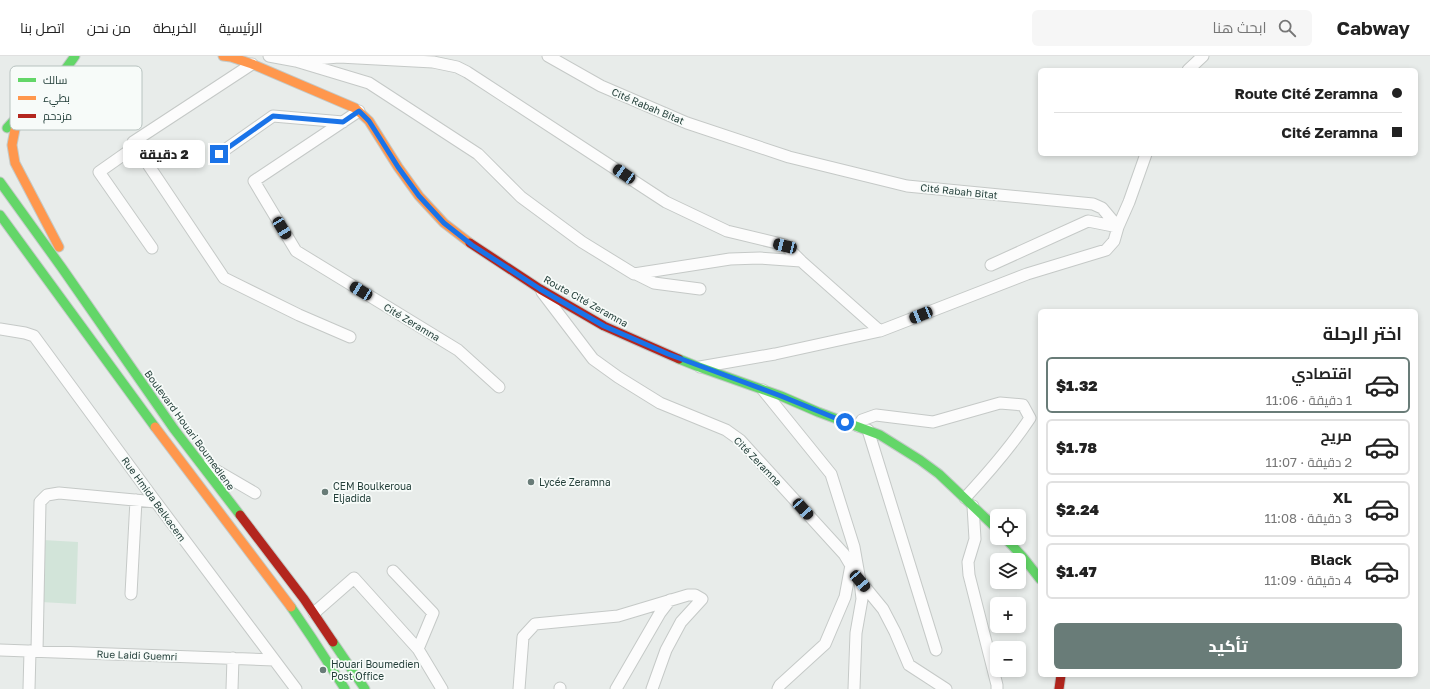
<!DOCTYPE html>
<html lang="ar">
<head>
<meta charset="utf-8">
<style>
  body { margin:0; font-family:"Golos Text",Cairo,sans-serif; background:#f6f6f6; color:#222; direction:rtl; height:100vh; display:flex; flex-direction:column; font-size:15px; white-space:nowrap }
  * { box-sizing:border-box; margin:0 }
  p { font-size:13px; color:#767676 }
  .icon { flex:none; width:22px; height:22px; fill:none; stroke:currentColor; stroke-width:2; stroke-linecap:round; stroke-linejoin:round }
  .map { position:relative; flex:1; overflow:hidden; direction:ltr }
  .side { position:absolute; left:1038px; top:253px; width:380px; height:368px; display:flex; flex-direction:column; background:#fff; border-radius:6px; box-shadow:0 2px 6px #0003; direction:rtl }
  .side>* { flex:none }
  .guide { position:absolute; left:1038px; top:12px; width:380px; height:88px; border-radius:6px; box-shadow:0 2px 6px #0003; direction:rtl; display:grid; align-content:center; height:88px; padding:0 16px; background:#fff }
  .buttons { position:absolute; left:990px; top:453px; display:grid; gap:8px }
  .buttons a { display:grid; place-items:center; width:36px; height:36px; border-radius:6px; background:#fff; box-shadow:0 2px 6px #0003; font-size:20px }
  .end { position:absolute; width:18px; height:18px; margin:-9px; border:5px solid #1a73e8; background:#fff; box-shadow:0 0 0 2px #fff }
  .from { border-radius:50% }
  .bubble { position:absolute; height:28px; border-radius:6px; background:#fff; box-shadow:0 2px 6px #0003; font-size:13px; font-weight:800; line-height:28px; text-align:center; direction:rtl }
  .car { position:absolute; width:12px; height:24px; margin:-12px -6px; border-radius:5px; box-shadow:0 0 3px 1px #0007; background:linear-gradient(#222 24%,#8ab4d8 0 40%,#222 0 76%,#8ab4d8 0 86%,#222 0) }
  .guide b { display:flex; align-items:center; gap:14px; height:38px; font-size:15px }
  .guide b+b { border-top:1px solid #e0e0e0 }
  .guide i { width:10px; height:10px; background:#222 }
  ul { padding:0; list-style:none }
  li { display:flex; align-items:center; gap:12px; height:56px; margin:0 8px 6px; padding:0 8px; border:2px solid #e0e0e0; border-radius:6px }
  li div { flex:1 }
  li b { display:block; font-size:15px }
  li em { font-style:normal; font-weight:800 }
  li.current { border-color:#697c78 }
  li>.icon { width:36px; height:36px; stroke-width:1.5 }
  h2 { padding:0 16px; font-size:18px; line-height:48px }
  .action { display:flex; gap:8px; margin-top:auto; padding:8px 16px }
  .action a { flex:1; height:46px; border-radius:6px; background:#697c78; color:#fff; font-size:16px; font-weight:800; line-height:46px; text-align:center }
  header { display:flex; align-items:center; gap:24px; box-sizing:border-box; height:56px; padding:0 20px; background:#fff; border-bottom:1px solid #e0e0e0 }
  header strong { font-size:19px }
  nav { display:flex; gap:22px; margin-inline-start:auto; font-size:14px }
  .search { width:280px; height:36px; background:#f6f6f6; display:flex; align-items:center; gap:10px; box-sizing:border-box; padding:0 14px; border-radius:6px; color:#767676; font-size:15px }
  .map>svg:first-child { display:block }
  .green { fill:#d2e4d9 }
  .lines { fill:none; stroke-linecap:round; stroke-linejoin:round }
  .street-casing { stroke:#c5c9c7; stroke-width:13 }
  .fast-casing { stroke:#c4cac8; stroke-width:11 }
  .slow-casing { stroke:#c4cac8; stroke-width:11 }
  .jam-casing { stroke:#c4cac8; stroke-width:11 }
  .street { stroke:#fcfcfc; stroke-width:11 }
  .fast { stroke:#63d668; stroke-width:9 }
  .slow { stroke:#ff974d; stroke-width:9 }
  .jam { stroke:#b3261e; stroke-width:9 }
  .route { stroke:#1a73e8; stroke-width:5 }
  .poi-dot { fill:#697c78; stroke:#f7fbf9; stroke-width:1.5 }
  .labels { text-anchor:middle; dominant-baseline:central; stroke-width:3.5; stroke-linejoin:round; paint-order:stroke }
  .street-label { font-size:10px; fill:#25403b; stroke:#f7fbf9 }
  .poi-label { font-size:10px; fill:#25403b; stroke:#f7fbf9; text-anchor:start }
  .key { fill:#f7fbf9; stroke:#b8c3c0; stroke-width:1 }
  .key-label { font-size:11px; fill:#25403b }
</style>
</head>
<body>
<header>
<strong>Cabway</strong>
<div class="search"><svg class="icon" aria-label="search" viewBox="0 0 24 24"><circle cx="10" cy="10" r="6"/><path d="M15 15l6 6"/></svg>ابحث هنا</div>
<nav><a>الرئيسية</a><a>الخريطة</a><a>من نحن</a><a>اتصل بنا</a></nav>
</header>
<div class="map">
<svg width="1430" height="633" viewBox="0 0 1430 633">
  <rect width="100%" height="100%" fill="#e8ecea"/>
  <path class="green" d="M43 484 78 486 76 548 41 546Z"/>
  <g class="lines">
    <defs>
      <path id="street" d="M269 0 296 5 369 27 478 98 521 141 582 186 634 218 730 203 760 202 801 205 880 275 775 298 700 311
        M548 0 601 30 687 67 789 101 907 130 1093 148 1102 152 1118 171 1114 185 1106 194 1027 218 880 275
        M303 4 339 1 433 6 457 11 467 16 666 146 727 175 785 189 801 205
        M252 8 133 86 224 222 299 259 350 281
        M1188 14 1203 0
        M359 55 254 125 296 195 458 294 499 331
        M136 90 99 116 152 192
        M219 98 273 60 343 66
        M991 209 1088 165 1118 171 1129 146 1146 98
        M636 218 654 227 700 233
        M542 236 593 303 618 321 660 347 726 374 740 384 844 498 860 525 862 543 856 577 854 633
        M0 273 25 277 34 280 153 442 296 633
        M763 334 831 418 854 491 860 525 883 553 895 576 909 609 946 633
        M858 370 862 364 876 359 933 366 1000 347 1023 349 1030 362C1011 391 989 416 965 442
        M868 374 936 594
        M207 409 255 437
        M973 450 975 483 968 506 969 519 997 629V633
        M393 515 433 557 418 593
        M131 538 136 444
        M314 557 354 522 418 593 442 633
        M0 594 274 604
        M37 595 40 446 47 439 59 437 156 446
        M29 633 30 595
        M232 633 233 602
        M519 633 523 581 535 568 618 560 688 539H695L702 543 681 566 666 594 652 633
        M560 633V632
        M616 633 660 557 670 544
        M778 633 780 629 825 588 845 541 851 509"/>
      <path id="fast" d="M7 72 34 42 62 18 75 0
        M0 126 62 212 174 373 240 459
        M0 159 155 371
        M679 303 699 311 781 340 818 356 880 379 920 404 939 418 997 473
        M1005 482 1022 500 1040 523
        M291 551 312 582 345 633
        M333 586 365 633"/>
      <path id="slow" d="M223 0 231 1 252 8 355 52 369 65 398 111 419 140 444 167 470 187
        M17 63 12 89 15 107 59 191
        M155 371 291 551"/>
      <path id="jam" d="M470 187 540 233 604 270 679 303
        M240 459 304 543 333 586
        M1059 633 1061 619"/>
    </defs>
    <use href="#street" class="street-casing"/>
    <use href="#fast" class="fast-casing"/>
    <use href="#slow" class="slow-casing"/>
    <use href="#jam" class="jam-casing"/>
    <use href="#street" class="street"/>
    <use href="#fast" class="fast"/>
    <use href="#slow" class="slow"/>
    <use href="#jam" class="jam"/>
  </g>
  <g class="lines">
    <path class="route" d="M219 98 273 60 343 66 359 55 369 65 398 111 419 140 444 167 472 189 540 233 604 270 668 298 781 340 845 366"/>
  </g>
  <g class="poi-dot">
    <circle cx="531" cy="426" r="4"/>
    <circle cx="325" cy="436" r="4"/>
    <circle cx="323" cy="614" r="4"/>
  </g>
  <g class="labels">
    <g class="street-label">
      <text transform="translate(648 50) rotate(23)">Cité Rabah Bitat</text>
      <text transform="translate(959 135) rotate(6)">Cité Rabah Bitat</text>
      <text transform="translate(586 245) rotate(29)">Route Cité Zeramna</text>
      <text transform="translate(412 266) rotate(31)">Cité Zeramna</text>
      <text transform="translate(190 374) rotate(54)">Boulevard Houari Boumediene</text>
      <text transform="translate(758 405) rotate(46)">Cité Zeramna</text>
      <text transform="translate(154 443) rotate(54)">Rue Hmida Belkacem</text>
      <text transform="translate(137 599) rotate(2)">Rue Laidi Guemri</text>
    </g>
    <g class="poi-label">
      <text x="539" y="426">Lycée Zeramna</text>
      <text x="333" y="430">CEM Boulkeroua<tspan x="333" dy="12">Eljadida</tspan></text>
      <text x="331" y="608">Houari Boumedien<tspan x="331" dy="12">Post Office</tspan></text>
    </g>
  </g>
  <rect x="10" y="10" width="132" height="64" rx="6" class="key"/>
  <rect x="18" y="22" width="18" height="4" fill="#63d668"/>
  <rect x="18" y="40" width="18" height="4" fill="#ff974d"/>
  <rect x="18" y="58" width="18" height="4" fill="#b3261e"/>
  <g class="key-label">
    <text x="43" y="28">سالك</text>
    <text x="43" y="46">بطيء</text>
    <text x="43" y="64">مزدحم</text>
  </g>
</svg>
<div class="buttons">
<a><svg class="icon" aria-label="locate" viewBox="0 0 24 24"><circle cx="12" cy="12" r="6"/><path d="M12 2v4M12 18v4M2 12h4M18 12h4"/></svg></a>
<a><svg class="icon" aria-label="layers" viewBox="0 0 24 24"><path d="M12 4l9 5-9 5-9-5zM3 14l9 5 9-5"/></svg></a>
<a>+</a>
<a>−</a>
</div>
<i class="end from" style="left:845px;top:366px"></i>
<i class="end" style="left:219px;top:98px"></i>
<div class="bubble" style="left:123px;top:84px;width:82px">2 دقيقة</div>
<i class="car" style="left:624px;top:118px;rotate:304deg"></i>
<i class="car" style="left:282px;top:172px;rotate:149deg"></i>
<i class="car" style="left:785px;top:190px;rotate:284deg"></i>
<i class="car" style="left:361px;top:235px;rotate:301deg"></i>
<i class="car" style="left:921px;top:259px;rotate:248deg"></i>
<i class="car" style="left:803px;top:453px;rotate:138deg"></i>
<i class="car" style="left:860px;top:525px;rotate:140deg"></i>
<div class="guide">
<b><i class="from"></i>Route Cité Zeramna</b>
<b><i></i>Cité Zeramna</b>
</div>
<section class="side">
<h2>اختر الرحلة</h2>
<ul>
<li class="current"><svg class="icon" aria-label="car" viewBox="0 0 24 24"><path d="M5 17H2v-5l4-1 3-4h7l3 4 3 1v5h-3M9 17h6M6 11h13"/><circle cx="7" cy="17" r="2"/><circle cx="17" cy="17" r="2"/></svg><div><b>اقتصادي</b><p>1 دقيقة · 11:06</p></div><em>$1.32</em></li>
<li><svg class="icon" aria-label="car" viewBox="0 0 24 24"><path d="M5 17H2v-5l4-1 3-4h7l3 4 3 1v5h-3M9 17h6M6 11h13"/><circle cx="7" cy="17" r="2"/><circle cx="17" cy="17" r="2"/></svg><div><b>مريح</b><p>2 دقيقة · 11:07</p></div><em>$1.78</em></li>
<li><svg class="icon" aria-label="car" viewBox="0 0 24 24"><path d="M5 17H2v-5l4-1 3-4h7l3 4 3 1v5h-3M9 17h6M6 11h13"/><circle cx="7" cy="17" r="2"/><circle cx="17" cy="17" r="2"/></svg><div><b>XL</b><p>3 دقيقة · 11:08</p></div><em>$2.24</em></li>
<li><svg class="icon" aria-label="car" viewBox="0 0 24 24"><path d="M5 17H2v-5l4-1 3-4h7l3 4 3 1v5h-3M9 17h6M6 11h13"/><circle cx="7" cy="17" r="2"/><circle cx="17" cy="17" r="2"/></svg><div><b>Black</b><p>4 دقيقة · 11:09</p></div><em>$1.47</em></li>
</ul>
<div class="action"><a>تأكيد</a></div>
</section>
</div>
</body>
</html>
